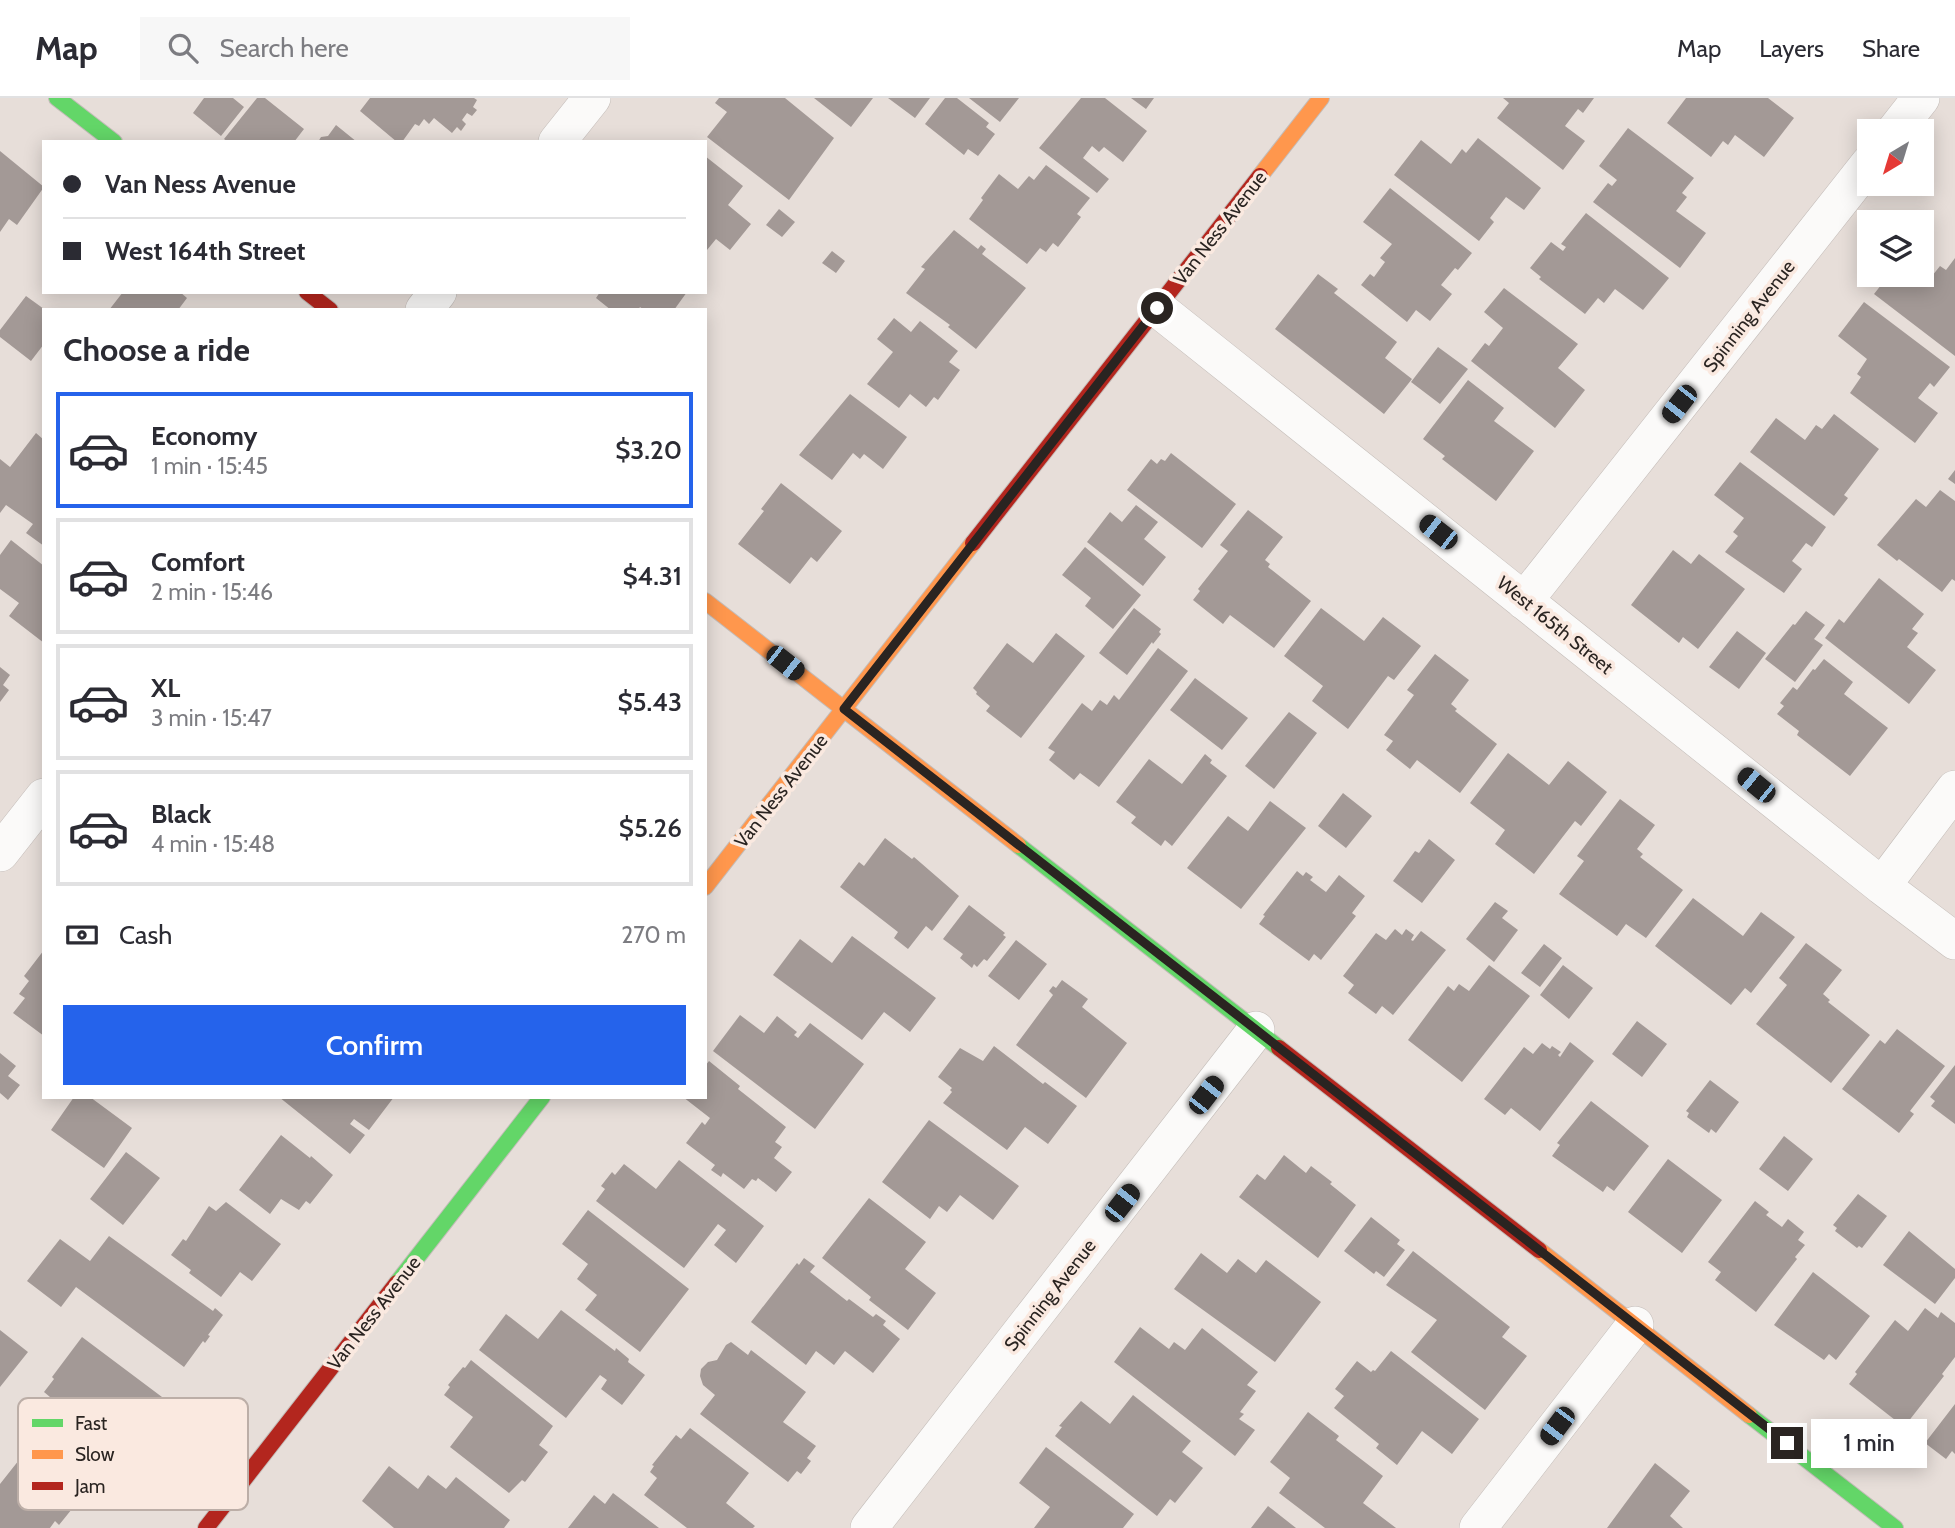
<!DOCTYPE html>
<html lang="en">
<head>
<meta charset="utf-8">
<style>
  body { margin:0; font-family:Cabin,sans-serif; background:#f7f7f7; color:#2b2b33; height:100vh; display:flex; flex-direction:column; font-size:26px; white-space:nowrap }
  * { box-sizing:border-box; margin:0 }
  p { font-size:23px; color:#7c7c81 }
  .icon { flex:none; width:38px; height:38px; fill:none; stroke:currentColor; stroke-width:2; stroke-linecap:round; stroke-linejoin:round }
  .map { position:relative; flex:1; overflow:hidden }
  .details { position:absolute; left:42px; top:210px; width:665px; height:791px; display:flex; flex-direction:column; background:#fff; border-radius:0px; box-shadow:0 4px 18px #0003 }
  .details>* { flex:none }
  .banner { position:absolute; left:42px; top:42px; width:665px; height:154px; border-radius:0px; box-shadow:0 4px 18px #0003; display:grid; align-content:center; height:154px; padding:0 21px; background:#fff }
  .needle { width:46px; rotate:218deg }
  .tools { position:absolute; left:1857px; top:21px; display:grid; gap:14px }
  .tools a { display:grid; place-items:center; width:77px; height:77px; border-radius:0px; background:#fff; box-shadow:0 4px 18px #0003; font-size:35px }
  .end { position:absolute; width:32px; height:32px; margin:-16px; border:9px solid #2a2421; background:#fff; box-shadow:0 0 0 4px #fff }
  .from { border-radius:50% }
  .bubble { position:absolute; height:49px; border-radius:0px; background:#fff; box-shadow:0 4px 18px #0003; font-size:23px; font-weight:600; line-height:49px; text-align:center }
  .car { position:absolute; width:21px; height:42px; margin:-21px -10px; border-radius:9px; box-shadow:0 0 5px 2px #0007; background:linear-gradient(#222 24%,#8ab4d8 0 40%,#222 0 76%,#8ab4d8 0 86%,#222 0) }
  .banner b { display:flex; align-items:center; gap:24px; height:66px; font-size:26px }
  .banner b+b { border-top:2px solid #e1e1e2 }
  .banner i { width:18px; height:18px; background:#2b2b33 }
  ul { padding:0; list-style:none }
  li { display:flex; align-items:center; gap:21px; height:116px; margin:0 14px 10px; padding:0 7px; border:4px solid #e1e1e2; border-radius:0px }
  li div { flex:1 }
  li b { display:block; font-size:26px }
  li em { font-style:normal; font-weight:600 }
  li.on { border-color:#2563eb }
  li>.icon { width:63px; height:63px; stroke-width:1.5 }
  h2 { padding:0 21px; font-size:32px; line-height:84px }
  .pay { display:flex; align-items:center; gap:18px; height:77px; padding:0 21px; font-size:26px }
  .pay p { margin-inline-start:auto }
  .button { display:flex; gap:14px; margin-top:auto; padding:14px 21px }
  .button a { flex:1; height:80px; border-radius:0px; background:#2563eb; color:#fff; font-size:28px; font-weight:600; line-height:80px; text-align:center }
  header { display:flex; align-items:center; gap:42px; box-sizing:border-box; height:98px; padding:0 35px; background:#fff; border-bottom:2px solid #e1e1e2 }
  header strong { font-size:33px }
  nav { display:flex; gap:38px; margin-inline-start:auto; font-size:24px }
  .search { width:490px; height:63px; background:#f7f7f7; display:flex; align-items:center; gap:18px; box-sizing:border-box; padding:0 24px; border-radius:0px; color:#7c7c81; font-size:26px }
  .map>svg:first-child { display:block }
  .building { fill:#a39996 }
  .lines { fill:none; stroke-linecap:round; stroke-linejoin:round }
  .street-casing { stroke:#c3bcb8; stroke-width:38 }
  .fast-casing { stroke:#c3bcb8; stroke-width:18 }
  .slow-casing { stroke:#c3bcb8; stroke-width:18 }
  .jam-casing { stroke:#c3bcb8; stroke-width:18 }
  .street { stroke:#fbfaf9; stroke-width:37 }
  .fast { stroke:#63d668; stroke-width:16 }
  .slow { stroke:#ff974d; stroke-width:16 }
  .jam { stroke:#b3261e; stroke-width:16 }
  .route { stroke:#2a2421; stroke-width:9 }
  .labels { text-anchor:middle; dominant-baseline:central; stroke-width:7; stroke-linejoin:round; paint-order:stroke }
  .street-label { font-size:19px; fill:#2a2421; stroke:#fae9e0 }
  .key { fill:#fae9e0; stroke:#bcaea7; stroke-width:2 }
  .key-label { font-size:19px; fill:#2a2421 }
</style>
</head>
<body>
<header>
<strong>Map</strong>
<div class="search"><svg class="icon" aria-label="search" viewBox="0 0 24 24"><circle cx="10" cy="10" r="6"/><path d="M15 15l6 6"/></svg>Search here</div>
<nav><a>Map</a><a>Layers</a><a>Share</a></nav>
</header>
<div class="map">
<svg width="1955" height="1430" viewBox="0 0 1955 1430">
  <rect width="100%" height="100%" fill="#e7ded9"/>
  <path class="building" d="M204 0H233L244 9 221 38 193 15Z
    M257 0H265L304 31 294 44H228L224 41Z
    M370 0H474L477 2 473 9 477 12 472 18 467 15 462 22 466 26 461 33 457 29 452 35 434 20 429 26 424 21 419 28 415 26 402 44H397L360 13Z
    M719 0H785L834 40 789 102 707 39 727 14 715 5Z
    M814 0H873L851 29Z
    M888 0H930L915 20Z
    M945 0H957L989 25 986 29 995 36 978 58 968 51 964 57 925 26Z
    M969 0H1019L1000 24Z
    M1081 0H1105L1147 33 1123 64 1104 49 1099 54 1092 48 1083 60 1109 81 1097 95 1039 50Z
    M1131 0H1154L1146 11Z
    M1503 0H1594L1583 15 1578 11 1565 28 1585 43 1563 72 1497 20 1509 5Z
    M1686 0H1768L1794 20 1764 59 1735 37 1728 47 1723 43 1711 59 1667 25Z
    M336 27 357 44H318L321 39 328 38Z
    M1628 30 1694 80 1682 95 1687 99 1676 113 1706 135 1680 170 1593 104 1608 85 1612 88 1617 82 1599 68Z
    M1478 40 1541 90 1524 112 1506 99 1490 120 1494 124 1479 143 1394 77 1421 42 1451 66 1462 51 1466 55Z
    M0 53 44 89 17 127 9 121 0 134Z
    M705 58 743 88 728 107 751 126 730 152 716 141 707 152 705 149Z
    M1046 67 1090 100 1077 116 1081 119 1058 149 1053 145 1046 154 1040 150 1027 166 969 121 983 102 981 100 999 76 1018 91 1029 78 1034 82Z
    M1390 90 1472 155 1458 172 1455 170 1441 187 1452 196 1430 223 1416 212 1407 224 1361 187 1370 176 1374 179 1385 164 1380 160 1392 146 1363 124Z
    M779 111 795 124 782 139 766 127Z
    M1586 115 1669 180 1643 212 1615 191 1604 205 1598 200 1585 216 1539 181 1541 179 1530 170 1551 144 1563 153 1566 149 1561 146Z
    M954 132 978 151 981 147 986 151 982 156 1026 190 976 251 948 229 950 227 906 195 925 171 921 169Z
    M832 153 845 163 836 175 822 165Z
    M1955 160V258L1874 196 1889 177H1920L1928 183 1940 168 1946 172Z
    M1318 176 1338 191 1334 195 1397 244 1385 260 1412 281 1384 316 1275 231Z
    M1504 190 1578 246 1558 270 1585 292 1555 330 1471 263 1485 245 1489 248 1503 230 1484 214Z
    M123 194H180L187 200 178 212H109Z
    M600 194H687L674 212H644L640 209 638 212H611L596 200Z
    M26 198 44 211V246L31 263 0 239V232Z
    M1864 204 1950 269 1934 289 1930 285 1918 300 1938 315 1915 345 1850 295 1861 279 1857 276 1867 261 1838 238Z
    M894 220 911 234 920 223 958 253 949 264 960 272 938 302 934 299 926 309 910 296 899 310 867 286 893 254 877 241Z
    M1438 249 1468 271 1440 306 1411 284Z
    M1468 282 1504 310 1494 323 1534 353 1496 403 1442 361 1445 358 1423 341Z
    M850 296 907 339 883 371 864 356 860 361 853 355 832 382 799 357Z
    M1834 316 1879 351 1844 397 1848 400 1834 418 1750 354 1776 320 1805 342 1816 327 1822 331Z
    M36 335 44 342V448L26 435 33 426 6 407 0 415V361L10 369Z
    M1171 355 1236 406 1202 450 1127 392 1151 361 1157 366 1161 361 1165 363Z
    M1740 364 1826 429 1812 449 1806 445 1792 463 1802 471 1784 495 1725 454 1738 438 1733 434 1744 420 1714 397Z
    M1955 372V386L1948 381Z
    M781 385 842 433 817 464 811 459 790 486 738 446 764 413 761 411Z
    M1940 392 1955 403V483L1952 481 1942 494 1899 461 1897 463 1877 447 1916 401 1926 409Z
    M1136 407 1158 424 1144 441 1166 459 1143 488 1087 444 1110 414 1122 424Z
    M1248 412 1283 439 1265 462 1270 466 1268 469 1311 503 1274 550 1230 517 1223 526 1193 502 1200 493 1198 491 1228 453 1220 447Z
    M11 442 44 468V545L9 518 19 505 0 491V457Z
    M1085 449 1141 497 1113 531 1085 508 1091 500 1062 477Z
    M1673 452 1691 466 1699 456 1745 491 1698 551 1683 539 1679 545 1631 507Z
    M1879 480 1924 516 1912 531 1918 535 1907 549 1936 572 1909 606 1825 540 1839 521 1844 525Z
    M1134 510 1161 531 1159 534 1161 536 1153 546 1152 544 1127 577 1099 555Z
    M1321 510 1364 543 1383 519 1421 548 1394 582 1388 578 1348 631 1312 603 1323 588 1284 558Z
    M1806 513 1825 527 1814 541 1823 547 1795 584 1765 561 1793 526 1795 527Z
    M1737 533 1766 555 1739 591 1709 569Z
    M1056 535 1085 558 1021 640 986 613 990 608 976 596 977 594 973 590 1007 545 1033 565Z
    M1158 550 1188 573 1099 689 1080 675 1074 682 1049 662 1055 654 1048 650 1082 605 1092 613 1100 602 1107 607 1114 597 1119 602Z
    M1435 556 1469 582 1451 606 1457 611 1455 613 1497 646 1460 695 1417 662 1410 671 1386 652 1393 643 1384 637 1414 597 1407 592Z
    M1824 561 1853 584 1844 596 1888 630 1850 678 1797 637 1799 633 1777 616 1784 608 1780 605 1793 589 1797 592 1813 571 1815 572Z
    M0 569 10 577 3 587 9 592 0 604Z
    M1195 580 1248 620 1222 652 1170 612Z
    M1289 614 1317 635 1274 691 1245 668Z
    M1508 655 1549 687 1568 663 1607 694 1581 728 1575 723 1534 776 1495 746 1505 732 1470 705Z
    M1205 656 1212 662 1210 665 1227 678 1172 748 1165 742 1161 748 1131 725 1136 719 1116 704 1149 661 1182 686Z
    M1343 695 1372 718 1346 750 1318 728Z
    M1620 701 1655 727 1637 751 1643 756 1640 759 1683 792 1646 840 1626 826 1617 838 1559 796 1584 763 1577 758Z
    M1270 703 1306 730 1241 811 1187 770 1228 718 1248 733Z
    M885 740 912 761 914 759 959 798 932 833 926 828 908 851 894 840 898 834 840 789 859 764 864 768Z
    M1429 741 1455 762 1422 805 1393 783 1415 753 1419 755Z
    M1297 773 1303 778 1306 774 1313 779 1310 782 1326 794 1339 777 1365 798 1352 815 1356 818 1321 862 1314 856 1309 863 1259 826 1265 818 1263 817Z
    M1693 800 1743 838 1761 814 1795 839 1751 895 1745 890 1731 907 1655 848Z
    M1495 804 1508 813 1502 820 1518 832 1494 864 1466 841Z
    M969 807 1005 835 1003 837 1006 839 987 863 984 861 977 869 974 866 972 870 960 860 963 856 943 841Z
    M1395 831 1402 837 1406 831 1414 837 1411 842 1413 843 1421 833 1446 852 1393 917 1382 908 1376 916 1348 895 1354 887 1343 878 1376 835 1386 842Z
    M852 838 936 900 910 934 884 914 862 942 773 877 800 841 832 865Z
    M1016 842 1047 866 1019 902 988 878Z
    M1806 845 1842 872 1823 896 1830 902 1828 904 1870 937 1831 985 1756 926 1787 887 1779 880Z
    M1544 846 1562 860 1540 889 1521 875Z
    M44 852V938L13 915 25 900 19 896 29 883 24 878Z
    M1489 867 1530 898 1462 984 1408 942 1448 888 1454 893 1459 886 1469 893Z
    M1563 867 1593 890 1569 921 1540 897Z
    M1062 882 1088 901 1082 909 1127 945 1086 1000 1016 947 1053 897 1049 893 1053 888 1056 890Z
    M740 917 764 935 777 918 797 934 794 937 798 940 810 925 864 966 815 1031 713 953Z
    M1637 923 1667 946 1642 979 1612 956Z
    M1897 931 1945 968 1910 1013 1914 1016 1899 1035 1842 991 1880 942 1885 946Z
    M1570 944 1594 963 1540 1033 1511 1010 1505 1017 1484 1001 1524 949 1533 956 1542 945 1550 951 1552 948 1561 954 1558 957 1560 959Z
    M994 948 1043 986 1045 984 1077 1008 1048 1046 1025 1029 1007 1052 943 1005 952 994 950 992 952 990 938 979 960 950 983 963Z
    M0 955 16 968 8 978 20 987 8 1002 0 995Z
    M709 963 740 988 738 991 786 1029 775 1044 782 1049 774 1060 792 1074 776 1094 758 1080 756 1083 752 1081 744 1091 723 1075 721 1079 711 1072 715 1067 686 1045 702 1024 705 1027 710 1020 683 999H705V968Z
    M1955 967V1026L1931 1008 1935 1003 1930 999Z
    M1710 982 1739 1004 1716 1035 1711 1031 1709 1035 1687 1019 1689 1015 1686 1013Z
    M74 999H90L132 1030 104 1070 51 1032Z
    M279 999H394L369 1032 354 1021 350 1026 365 1037 350 1056Z
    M1591 1003 1649 1048 1614 1093 1607 1088 1603 1094 1552 1058 1560 1047 1557 1045Z
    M929 1022 1019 1088 993 1122 960 1097 947 1114 939 1108 930 1121 882 1084Z
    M281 1037 310 1060 311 1058 333 1077 310 1106 306 1103 299 1112 281 1101 270 1116 239 1092Z
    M1784 1038 1813 1061 1788 1093 1759 1071Z
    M126 1054 160 1080 123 1127 90 1101Z
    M1284 1057 1306 1075 1311 1068 1332 1084 1330 1086 1356 1107 1318 1160 1239 1099 1257 1076 1265 1082Z
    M1668 1061 1722 1102 1682 1155 1628 1114Z
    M679 1062 764 1128 736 1165 714 1147 726 1132 718 1126 684 1170 596 1103 605 1091 601 1088 612 1074 615 1077 624 1066 656 1091Z
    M1858 1096 1887 1118 1862 1150 1859 1148 1857 1150 1835 1133 1837 1130 1833 1127Z
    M869 1100 926 1144 905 1171 936 1195 908 1232 869 1202 871 1199 822 1160Z
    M1755 1103 1769 1114 1766 1117 1782 1129 1788 1121 1804 1134 1798 1142 1805 1147 1795 1159 1797 1161 1756 1214 1715 1182 1721 1174 1708 1164Z
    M226 1104 281 1146 252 1183 240 1174 221 1199 189 1175 191 1172 171 1157 183 1141 186 1143 209 1108 216 1113Z
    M588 1112 689 1191 640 1254 585 1212 597 1197 577 1181 588 1166 562 1146Z
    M1371 1119 1400 1142 1397 1146 1405 1152 1384 1179 1376 1173 1374 1176 1344 1153Z
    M1909 1133 1955 1171V1180L1935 1206 1883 1167Z
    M109 1138 213 1213 215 1210 223 1217 208 1237 210 1238 205 1245 203 1243 184 1269 76 1189 61 1209 27 1183 60 1141 90 1163Z
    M1413 1153 1510 1229 1502 1239 1527 1258 1485 1312 1411 1254 1437 1222 1386 1187Z
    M1201 1155 1227 1175 1238 1161 1256 1175 1266 1162 1321 1204 1275 1264 1174 1191Z
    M804 1160 815 1168 810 1174 847 1203 849 1201 873 1219 876 1216 886 1223 883 1227 900 1241 873 1275 845 1253 834 1267 816 1253 806 1267 751 1224 797 1165 799 1167Z
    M1813 1174 1870 1218 1836 1262 1829 1256 1824 1262 1774 1227Z
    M1925 1210 1938 1220 1941 1214 1955 1225V1259L1942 1276 1944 1278 1904 1329 1849 1286 1857 1276 1855 1274 1895 1222 1908 1233Z
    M561 1212 615 1253 616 1250 629 1261 628 1264 645 1277 622 1307 601 1291 607 1282 600 1277 566 1320 479 1252 506 1216 538 1241Z
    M1140 1229 1169 1251 1174 1244 1185 1252 1202 1230 1258 1274 1247 1287 1256 1293 1240 1314 1244 1316 1239 1321 1255 1332 1235 1358 1114 1264Z
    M0 1232 28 1254 0 1289Z
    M82 1239 162 1299 125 1348 110 1336 101 1348 97 1344 87 1357 43 1320 56 1304 44 1294 54 1281 52 1279Z
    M731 1244 748 1257 751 1252 806 1294 783 1324 816 1348 807 1360 811 1363 801 1376 797 1373 788 1384 700 1316 715 1297 703 1287 700 1278 701 1271 708 1264 717 1262 726 1247Z
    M1391 1253 1479 1321 1452 1356 1422 1333 1397 1367 1376 1350 1379 1346 1334 1310 1344 1298 1335 1291 1357 1263 1371 1274 1373 1272 1375 1273Z
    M471 1262 553 1328 539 1347 548 1354 525 1384 522 1382 509 1395 450 1349 473 1319 444 1297 450 1289 448 1287 463 1269 465 1270Z
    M1133 1297 1191 1343 1182 1354 1203 1370 1175 1405 1170 1401 1157 1418 1055 1338 1062 1329 1059 1328 1081 1303 1110 1326Z
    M1955 1306V1356L1952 1353 1946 1361 1925 1345Z
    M1308 1314 1339 1338 1336 1342 1383 1378 1363 1405 1396 1430H1325L1279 1395 1290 1380 1270 1364Z
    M690 1330 749 1375 726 1405 755 1428 753 1430H687L644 1397 657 1380 650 1374 654 1368 652 1367 676 1337 681 1341Z
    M1046 1349 1134 1416 1123 1430H1034L1050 1409 1019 1385Z
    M19 1362 76 1406 59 1427 55 1423 50 1430H0V1386Z
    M1655 1365 1690 1393 1670 1418 1683 1430H1607Z
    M389 1368 418 1391 428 1377 446 1391 456 1379 510 1422 504 1430H394L362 1403Z
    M613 1395 659 1430H568L594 1397 605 1406Z
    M1268 1408 1296 1430H1251Z"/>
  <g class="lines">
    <defs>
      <path id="street" d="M1895 33 1921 0
        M557 44 592 0
        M1157 210 1882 788 1955 843
        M424 212 438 194
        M1524 503 1869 66
        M0 755 44 699
        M1882 788 1955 691
        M869 1430 1256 932
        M1478 1430 1635 1227"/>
      <path id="fast" d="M57 0 114 44
        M1018 747 1279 950
        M397 1185 542 999
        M1749 1317 1895 1430"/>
      <path id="slow" d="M1260 78 1321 0
        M705 503 1018 747
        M705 789 973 445
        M1539 1152 1749 1317"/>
      <path id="jam" d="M307 194 330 212
        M973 445 1260 78
        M1279 950 1539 1152
        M206 1430 397 1185"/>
    </defs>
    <use href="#street" class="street-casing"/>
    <use href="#fast" class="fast-casing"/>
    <use href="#slow" class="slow-casing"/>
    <use href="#jam" class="jam-casing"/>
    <use href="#street" class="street"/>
    <use href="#fast" class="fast"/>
    <use href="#slow" class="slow"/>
    <use href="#jam" class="jam"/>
  </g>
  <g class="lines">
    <path class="route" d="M1157 210 844 611 1787 1345"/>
  </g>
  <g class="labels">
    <g class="street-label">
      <text transform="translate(1220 130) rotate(-52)">Van Ness Avenue</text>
      <text transform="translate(1749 218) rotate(-52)">Spinning Avenue</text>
      <text transform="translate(1555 527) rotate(39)">West 165th Street</text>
      <text transform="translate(781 693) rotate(-52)">Van Ness Avenue</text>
      <text transform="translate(1050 1197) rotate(-52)">Spinning Avenue</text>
      <text transform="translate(374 1215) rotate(-52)">Van Ness Avenue</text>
    </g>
  </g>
  <rect x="18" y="1300" width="230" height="112" rx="10" class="key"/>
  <rect x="32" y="1321" width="31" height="8" fill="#63d668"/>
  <rect x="32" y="1352" width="31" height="9" fill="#ff974d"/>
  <rect x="32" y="1384" width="31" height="8" fill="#b3261e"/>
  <g class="key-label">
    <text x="75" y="1332">Fast</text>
    <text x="75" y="1363">Slow</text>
    <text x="75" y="1395">Jam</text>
  </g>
</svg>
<div class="tools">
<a><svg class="needle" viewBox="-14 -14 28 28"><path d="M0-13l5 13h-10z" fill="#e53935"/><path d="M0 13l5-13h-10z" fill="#7c7c81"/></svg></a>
<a><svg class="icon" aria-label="layers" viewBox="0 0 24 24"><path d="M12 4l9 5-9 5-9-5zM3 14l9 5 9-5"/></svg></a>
</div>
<i class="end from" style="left:1157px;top:210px"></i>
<i class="end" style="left:1787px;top:1345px"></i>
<div class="bubble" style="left:1811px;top:1321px;width:116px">1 min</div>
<i class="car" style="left:1679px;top:306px;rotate:218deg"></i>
<i class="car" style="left:1438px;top:434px;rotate:308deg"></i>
<i class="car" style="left:785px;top:565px;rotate:128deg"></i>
<i class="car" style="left:1756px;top:687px;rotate:309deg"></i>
<i class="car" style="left:1206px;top:997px;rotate:38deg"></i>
<i class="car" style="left:1122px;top:1105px;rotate:38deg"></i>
<i class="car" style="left:1557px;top:1328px;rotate:217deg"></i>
<div class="banner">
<b><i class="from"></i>Van Ness Avenue</b>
<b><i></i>West 164th Street</b>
</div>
<section class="details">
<h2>Choose a ride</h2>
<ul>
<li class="on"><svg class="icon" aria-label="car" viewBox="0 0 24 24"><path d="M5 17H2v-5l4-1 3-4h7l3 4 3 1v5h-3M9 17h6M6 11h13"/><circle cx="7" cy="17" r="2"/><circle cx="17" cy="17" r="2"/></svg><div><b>Economy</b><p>1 min · 15:45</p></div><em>$3.20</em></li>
<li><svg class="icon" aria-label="car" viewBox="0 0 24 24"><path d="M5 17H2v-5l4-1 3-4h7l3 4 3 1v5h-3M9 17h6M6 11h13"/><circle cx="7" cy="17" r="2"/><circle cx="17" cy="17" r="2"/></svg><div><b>Comfort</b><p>2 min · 15:46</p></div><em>$4.31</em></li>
<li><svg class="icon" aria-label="car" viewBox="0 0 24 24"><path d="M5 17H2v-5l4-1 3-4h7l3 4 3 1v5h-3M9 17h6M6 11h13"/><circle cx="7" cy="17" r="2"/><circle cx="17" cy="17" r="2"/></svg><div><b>XL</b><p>3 min · 15:47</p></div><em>$5.43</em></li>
<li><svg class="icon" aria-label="car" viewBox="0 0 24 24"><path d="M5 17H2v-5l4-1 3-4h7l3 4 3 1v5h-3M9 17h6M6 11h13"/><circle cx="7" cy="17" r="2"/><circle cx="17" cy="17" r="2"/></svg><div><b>Black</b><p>4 min · 15:48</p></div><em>$5.26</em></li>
</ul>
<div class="pay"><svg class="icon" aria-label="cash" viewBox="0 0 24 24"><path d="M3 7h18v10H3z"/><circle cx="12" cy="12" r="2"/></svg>Cash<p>270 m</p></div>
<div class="button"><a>Confirm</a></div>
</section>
</div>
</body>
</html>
